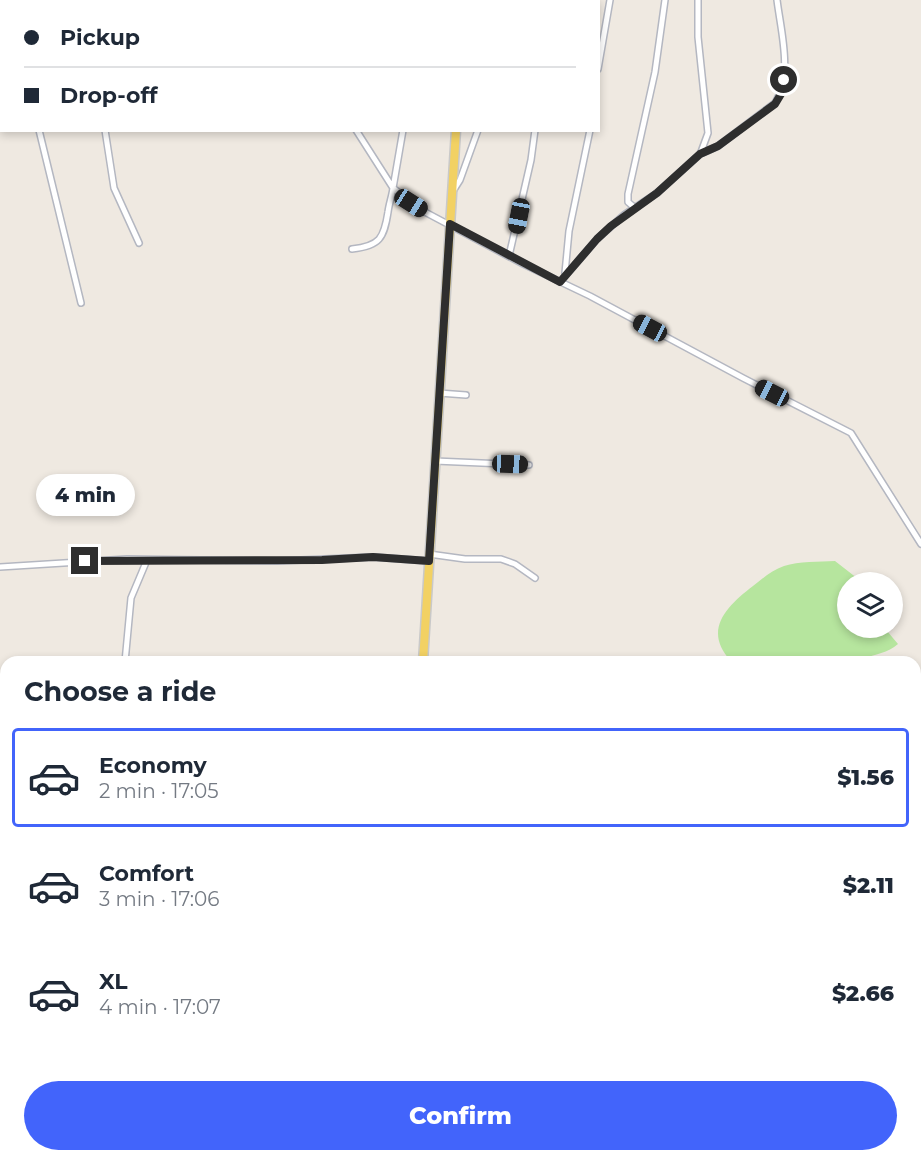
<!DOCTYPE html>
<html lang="en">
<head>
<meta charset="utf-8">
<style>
  body { margin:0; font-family:Montserrat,sans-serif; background:#f6f6f7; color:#1f2937; height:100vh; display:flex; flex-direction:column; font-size:22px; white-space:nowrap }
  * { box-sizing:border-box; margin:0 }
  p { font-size:20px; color:#747a83 }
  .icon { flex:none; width:33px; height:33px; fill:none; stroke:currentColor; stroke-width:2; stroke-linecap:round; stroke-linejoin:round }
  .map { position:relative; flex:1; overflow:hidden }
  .panel { position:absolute; left:0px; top:656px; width:921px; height:506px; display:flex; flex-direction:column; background:#fff; border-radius:18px 18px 0 0; box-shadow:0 3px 9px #0003 }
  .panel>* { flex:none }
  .banner { position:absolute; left:0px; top:0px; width:600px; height:132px; box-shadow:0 3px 9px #0003; display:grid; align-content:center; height:132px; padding:0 24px; background:#fff }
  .fabs { position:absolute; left:837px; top:572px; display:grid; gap:12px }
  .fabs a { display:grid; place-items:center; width:66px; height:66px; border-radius:50%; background:#fff; box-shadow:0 3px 9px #0003; font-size:30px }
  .end { position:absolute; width:27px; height:27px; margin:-14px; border:8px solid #2e2e2e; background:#fff; box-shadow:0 0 0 3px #fff }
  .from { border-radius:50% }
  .bubble { position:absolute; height:42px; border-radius:21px; background:#fff; box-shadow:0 3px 9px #0003; font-size:20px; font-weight:800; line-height:42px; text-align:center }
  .car { position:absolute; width:18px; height:36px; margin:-18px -9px; border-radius:8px; box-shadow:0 0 4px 2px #0007; background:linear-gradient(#222 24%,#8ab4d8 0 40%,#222 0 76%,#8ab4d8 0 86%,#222 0) }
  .banner b { display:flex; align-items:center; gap:21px; height:57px; font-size:22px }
  .banner b+b { border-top:2px solid #e0e1e3 }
  .banner i { width:15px; height:15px; background:#1f2937 }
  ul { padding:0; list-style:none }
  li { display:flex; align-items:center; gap:18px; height:99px; margin:0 12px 9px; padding:0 12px; border:3px solid transparent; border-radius:6px }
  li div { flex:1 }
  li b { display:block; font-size:22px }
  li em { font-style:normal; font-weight:800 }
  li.current { border-color:#4264fb }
  li>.icon { width:54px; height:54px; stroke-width:1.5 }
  h2 { padding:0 24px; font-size:27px; line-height:72px }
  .button { display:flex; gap:12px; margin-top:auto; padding:12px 24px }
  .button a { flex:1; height:69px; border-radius:36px; background:#4264fb; color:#fff; font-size:24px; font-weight:800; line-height:69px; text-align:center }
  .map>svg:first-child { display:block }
  .green { fill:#b6e59e }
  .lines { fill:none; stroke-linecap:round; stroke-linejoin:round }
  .street-casing { stroke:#b4b7c1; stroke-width:8 }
  .primary-casing { stroke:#c9c9c9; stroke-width:11 }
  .street { stroke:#fff; stroke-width:5 }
  .primary { stroke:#f2d163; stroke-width:8 }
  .route { stroke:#2e2e2e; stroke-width:8 }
</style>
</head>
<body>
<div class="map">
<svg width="921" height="1160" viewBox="0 0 921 1160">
  <rect width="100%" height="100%" fill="#efe9e1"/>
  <path class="green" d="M835 561 862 582H848V627H867L868 629 887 631 898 644C888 653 875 654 863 659V661H731C702 630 727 606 753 586 762 579 772 570 784 566 799 561 819 562 835 561Z"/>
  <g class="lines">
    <defs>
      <path id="street" d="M70 0V2
        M279 0 281 2
        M698 0V37L708 133 701 152
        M38 2 40 0
        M410 2V0
        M504 2V0
        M556 2 557 0
        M0 36 2 35
        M598 69 610 0
        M39 130 81 303
        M105 130 114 188 139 243
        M403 130 393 188 423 211 523 264 590 296 743 378 851 433 921 544
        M453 191 460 180 478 130
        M635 208 628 202V194L655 72 665 0
        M352 249C380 246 384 238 388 212 389 204 392 196 393 188L356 130
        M509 256 531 160 535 130
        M565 273 569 231 590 130
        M560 282 597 239 625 214 657 193 700 154 718 146 775 103C793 74 781 32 777 0
        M439 393 466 395
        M435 461 529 465
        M429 554 465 559H501L515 564 535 578
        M0 567 127 559 277 561 373 557 429 561
        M125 662 131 598 147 560
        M701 1155 704 1160"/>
      <path id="primary" d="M466 2V0
        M423 662 456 130
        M915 1135 921 1132
        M393 1160V1155
        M868 1160 877 1155"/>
    </defs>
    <use href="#street" class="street-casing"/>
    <use href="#primary" class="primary-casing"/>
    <use href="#street" class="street"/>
    <use href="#primary" class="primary"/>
  </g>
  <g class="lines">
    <path class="route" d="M85 561 322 560 373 557 429 561 450 224 560 282 597 239 611 226 657 193 700 154 718 146 775 104 781 94 784 80"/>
  </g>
</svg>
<div class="fabs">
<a><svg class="icon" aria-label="layers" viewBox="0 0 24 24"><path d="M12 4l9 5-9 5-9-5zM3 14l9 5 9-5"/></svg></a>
</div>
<i class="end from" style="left:784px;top:80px"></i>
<i class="end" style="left:85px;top:561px"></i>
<div class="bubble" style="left:36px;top:474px;width:99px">4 min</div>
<i class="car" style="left:411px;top:203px;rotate:122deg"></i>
<i class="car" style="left:519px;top:216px;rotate:191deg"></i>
<i class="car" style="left:650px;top:328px;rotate:298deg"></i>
<i class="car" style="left:772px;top:393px;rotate:297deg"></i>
<i class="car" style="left:510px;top:464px;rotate:92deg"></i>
<div class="banner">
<b><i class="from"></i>Pickup</b>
<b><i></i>Drop-off</b>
</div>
<section class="panel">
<h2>Choose a ride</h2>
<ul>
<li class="current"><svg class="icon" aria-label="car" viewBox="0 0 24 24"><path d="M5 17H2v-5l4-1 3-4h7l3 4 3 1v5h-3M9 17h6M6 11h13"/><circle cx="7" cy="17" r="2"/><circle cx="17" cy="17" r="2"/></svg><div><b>Economy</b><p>2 min · 17:05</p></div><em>$1.56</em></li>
<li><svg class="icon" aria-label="car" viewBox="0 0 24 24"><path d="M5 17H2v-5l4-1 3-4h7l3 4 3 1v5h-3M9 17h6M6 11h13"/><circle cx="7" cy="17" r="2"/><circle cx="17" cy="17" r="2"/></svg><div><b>Comfort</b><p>3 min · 17:06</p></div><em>$2.11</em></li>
<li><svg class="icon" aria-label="car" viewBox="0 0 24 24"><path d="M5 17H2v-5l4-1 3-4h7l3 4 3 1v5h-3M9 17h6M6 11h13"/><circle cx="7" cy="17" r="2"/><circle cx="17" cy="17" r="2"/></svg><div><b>XL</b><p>4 min · 17:07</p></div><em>$2.66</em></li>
</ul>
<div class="button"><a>Confirm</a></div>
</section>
</div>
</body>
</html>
